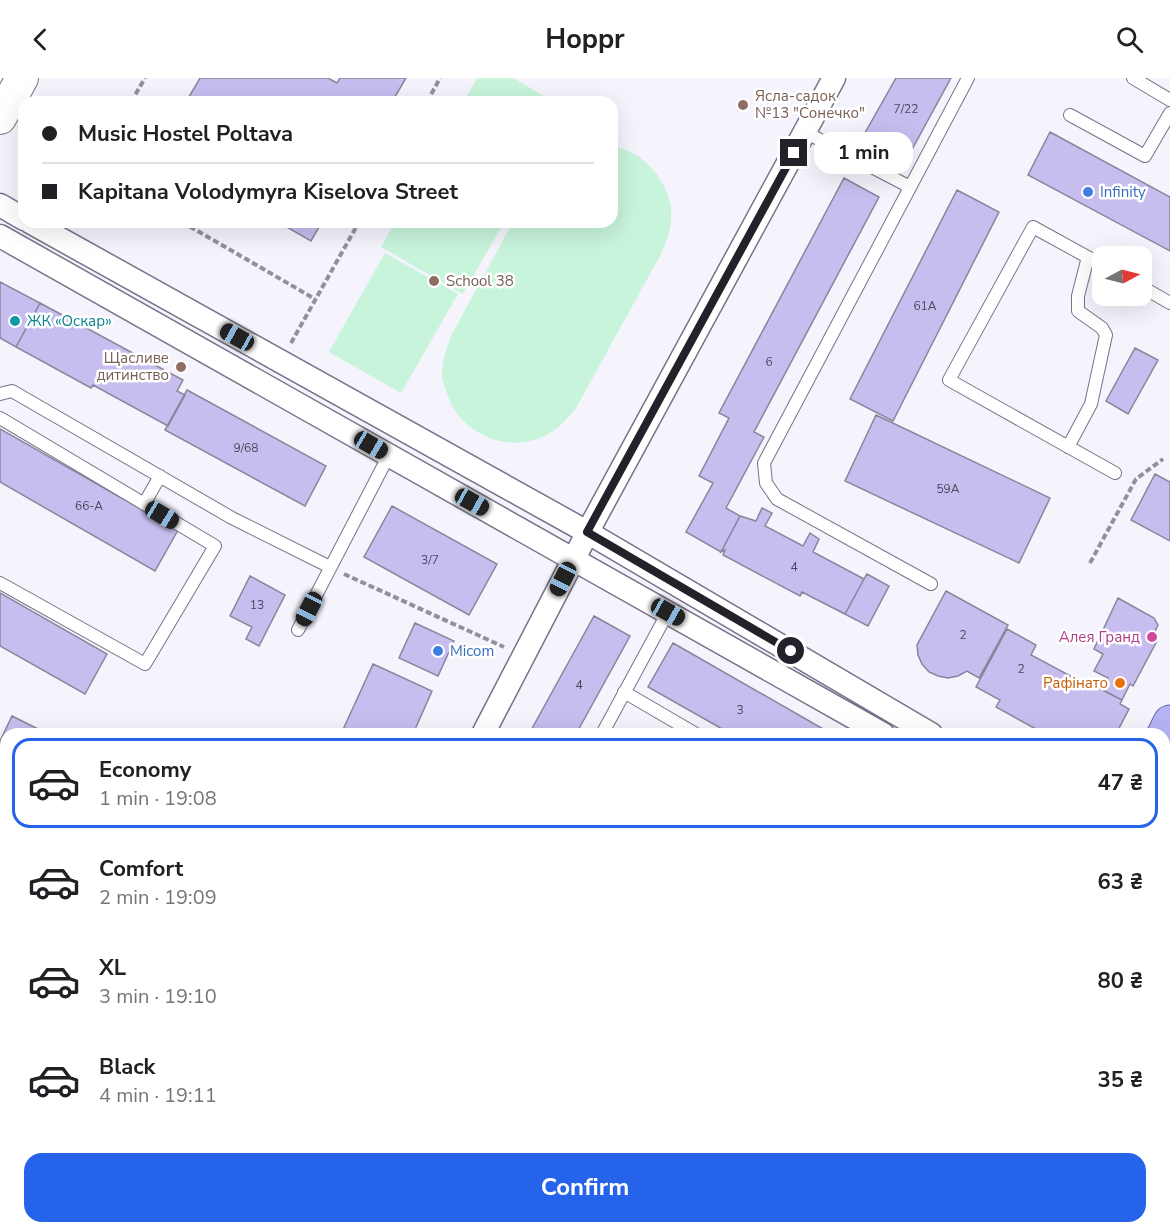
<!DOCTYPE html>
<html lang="en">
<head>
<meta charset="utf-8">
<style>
  body { margin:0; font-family:"Nunito Sans",sans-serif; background:#f2f2f2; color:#202124; height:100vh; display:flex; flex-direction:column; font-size:22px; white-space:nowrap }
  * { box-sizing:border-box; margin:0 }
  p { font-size:20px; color:#757577 }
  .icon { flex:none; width:33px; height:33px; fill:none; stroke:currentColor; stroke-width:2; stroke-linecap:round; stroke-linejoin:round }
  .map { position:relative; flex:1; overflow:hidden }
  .panel { position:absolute; left:0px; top:650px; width:1170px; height:506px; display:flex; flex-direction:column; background:#fff; border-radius:18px 18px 0 0; box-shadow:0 6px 24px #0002 }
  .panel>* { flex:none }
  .top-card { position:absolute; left:18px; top:18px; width:600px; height:132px; border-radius:18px; box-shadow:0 6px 24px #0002; display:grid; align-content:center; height:132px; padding:0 24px; background:#fff }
  .needle { width:39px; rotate:83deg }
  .buttons { position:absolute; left:1092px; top:168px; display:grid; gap:12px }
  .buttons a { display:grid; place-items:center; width:60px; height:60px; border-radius:12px; background:#fff; box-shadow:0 6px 24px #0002; font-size:30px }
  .end { position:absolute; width:27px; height:27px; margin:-14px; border:8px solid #23212a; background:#fff; box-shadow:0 0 0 3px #fff }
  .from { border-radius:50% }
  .bubble { position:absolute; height:42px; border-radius:18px; background:#fff; box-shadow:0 6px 24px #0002; font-size:20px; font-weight:700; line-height:42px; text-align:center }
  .car { position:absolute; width:18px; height:36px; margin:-18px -9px; border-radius:8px; box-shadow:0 0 4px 2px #0007; background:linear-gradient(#222 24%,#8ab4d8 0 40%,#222 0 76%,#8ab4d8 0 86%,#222 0) }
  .top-card b { display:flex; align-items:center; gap:21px; height:57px; font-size:22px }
  .top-card b+b { border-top:2px solid #e0e0e0 }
  .top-card i { width:15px; height:15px; background:#202124 }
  ul { padding:10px 0 0; list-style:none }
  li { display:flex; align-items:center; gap:18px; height:90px; margin:0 12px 9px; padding:0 12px; border:3px solid transparent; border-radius:18px }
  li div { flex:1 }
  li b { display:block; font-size:22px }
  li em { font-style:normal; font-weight:700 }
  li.current { border-color:#2563eb }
  li>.icon { width:54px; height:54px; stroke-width:1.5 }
  .action { display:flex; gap:12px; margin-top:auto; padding:12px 24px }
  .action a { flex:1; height:69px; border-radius:18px; background:#2563eb; color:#fff; font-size:24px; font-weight:700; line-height:69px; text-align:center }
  header { display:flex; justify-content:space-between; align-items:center; height:78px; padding:0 24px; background:#fff; font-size:27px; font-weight:700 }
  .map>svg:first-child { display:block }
  .green { fill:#c7f4da }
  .building { fill:#c7bdef; stroke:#89859b; stroke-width:1.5 }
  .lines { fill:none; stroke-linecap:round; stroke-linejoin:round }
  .lane-casing { stroke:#767388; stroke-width:14 }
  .street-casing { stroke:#767388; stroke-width:25 }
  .secondary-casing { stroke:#767388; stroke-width:34 }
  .primary-casing { stroke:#615fa6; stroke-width:35 }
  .path { stroke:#929099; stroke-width:4; stroke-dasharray:6 3; stroke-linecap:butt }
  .lane { stroke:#fff; stroke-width:12 }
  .street { stroke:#fff; stroke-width:22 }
  .secondary { stroke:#fff; stroke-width:32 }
  .primary { stroke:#b5b3f1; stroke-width:33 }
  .route { stroke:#23212a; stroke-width:8 }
  .education-dot { fill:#8d6e63; stroke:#fff; stroke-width:2 }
  .shop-dot { fill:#3f7fe0; stroke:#fff; stroke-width:2 }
  .culture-dot { fill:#0f9aa8; stroke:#fff; stroke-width:2 }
  .hotel-dot { fill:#d1479c; stroke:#fff; stroke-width:2 }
  .food-dot { fill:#e8710a; stroke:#fff; stroke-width:2 }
  .labels { text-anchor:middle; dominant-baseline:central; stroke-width:5; stroke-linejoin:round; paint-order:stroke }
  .number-label { font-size:12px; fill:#4c485b }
  .education-label { font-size:15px; fill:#785e54; stroke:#fff; text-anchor:start }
  .shop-label { font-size:15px; fill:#366cbe; stroke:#fff; text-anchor:start }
  .culture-label { font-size:15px; fill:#0d838f; stroke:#fff; text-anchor:start }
  .hotel-label { font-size:15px; fill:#b23c85; stroke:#fff; text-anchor:end }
  .food-label { font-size:15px; fill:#c56008; stroke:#fff; text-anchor:end }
</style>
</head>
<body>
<header><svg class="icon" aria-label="back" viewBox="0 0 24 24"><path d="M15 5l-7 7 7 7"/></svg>Hoppr<svg class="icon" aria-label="search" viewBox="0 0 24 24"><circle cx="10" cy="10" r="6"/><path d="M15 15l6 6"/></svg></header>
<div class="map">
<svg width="1170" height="1154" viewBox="0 0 1170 1154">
  <rect width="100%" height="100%" fill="#f5f4fd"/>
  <path class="green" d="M477 0H513L554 24H464Z
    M612 68C642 73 666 99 671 130 673 146 667 162 661 176L576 330C567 341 559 351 546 357 509 377 461 356 448 318 446 312 443 306 442 300 442 284 446 270 452 256L513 144H612Z
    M395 144H504L463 216 381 169Z
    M385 175 458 216 401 315 329 274Z
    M1170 701V731L1164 728V712Z
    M1164 796 1170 799V887L1164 898Z
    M909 1149H1025L1022 1154H906Z"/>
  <path class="building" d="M200 0H328L337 5 340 0H406L392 24H186Z
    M896 0H951L904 86 861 62Z
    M1050 54 1170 119V173L1028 97Z
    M844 100 879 119 754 354 764 359 726 430 740 438 721 474 686 454 713 405 699 398 729 340 719 335Z
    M957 112 999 134 893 343 850 321Z
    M278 144H322L311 163Z
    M0 204 40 225 16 269 0 260Z
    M40 225 183 302 177 313 185 317 168 348 93 307 91 310 16 269Z
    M1135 270 1158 282 1128 336 1106 323Z
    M187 312 326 388 305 428 165 352Z
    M876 337 1050 420 1019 485 845 403Z
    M0 351 178 452 155 493 0 404Z
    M1155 396 1170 404V463L1131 442Z
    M392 428 497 486 469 537 364 479Z
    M762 430 772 435 765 448 803 468 810 455 819 461 813 474 864 501 845 536 802 514 800 518 723 477 725 472 721 474 740 438 756 443Z
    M762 430 772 435 765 448 803 468 810 455 819 461 813 474 864 501 867 496 889 508 868 548 802 514 800 518 723 477 725 472 721 474 740 438 756 443Z
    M250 498 285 517 259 568 246 561 252 549 230 538Z
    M946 513 1008 547 979 600 967 593 958 598 948 600 938 598 929 594 922 586 918 577 917 567Z
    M0 515 107 576 85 616 0 568Z
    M1118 520 1154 540 1158 547 1152 560 1157 563 1133 608 1130 606 1122 622 1102 612 1108 600 1094 593 1103 576 1094 571Z
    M594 538 630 558 576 656H529Z
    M415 545 454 563 438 598 399 580Z
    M1007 551 1036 567 1031 577 1089 608 1090 605 1122 622 1120 626 1129 631 1116 656H1045L996 629 1000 622 976 609Z
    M673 565 832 656H731L648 609Z
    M373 586 432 613 413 656H341Z
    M12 638 48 656H6V673L0 670V663Z
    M0 753 6 755V789L0 787Z
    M6 830V892L0 905V843Z
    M0 928 6 931V957L0 970Z
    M1170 1068V1154H1105L1108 1149H1164V1070Z
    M0 1069 6 1072V1127L0 1126Z
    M127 1149H168L165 1154H136Z
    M260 1149H309L307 1154H257Z
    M380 1149H412L410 1154H378Z
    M626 1149H653L650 1154H623Z
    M770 1149H830L827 1154H767Z"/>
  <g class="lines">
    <defs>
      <path id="lane" d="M1133 0 1170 22
        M1070 37 1145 78 1170 35
        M805 54 910 109
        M1102 187 1033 149 949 302 1115 395
        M1142 209 1170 225
        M0 316 12 313 232 440 330 489
        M0 340 215 468 145 586 0 505
        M1068 369 1091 326 1106 257 1102 250 1078 233V218L1088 179
        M144 426 160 398
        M931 506 777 421 766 405 764 385 968 0
        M298 552 389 377
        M624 614 696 656
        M602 656 668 534
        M1164 1029 1170 1033
        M334 1154 337 1149
        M737 1154 740 1149"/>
      <path id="street" d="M0 127 24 141
        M30 144 587 454 931 656
        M0 158 883 656
        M483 656 594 442 834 0
        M225 1154 228 1149
        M960 1154 963 1149"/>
      <path id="secondary" d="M0 40 22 0"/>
      <path id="primary" d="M1164 656 1170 644
        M1164 766 1170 770
        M1164 930 1170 919
        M884 1154 886 1149
        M1039 1154 1041 1149"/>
    </defs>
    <use href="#lane" class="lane-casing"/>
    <use href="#street" class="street-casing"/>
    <use href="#secondary" class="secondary-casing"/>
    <use href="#primary" class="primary-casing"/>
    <path class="path" d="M131 24 145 0
      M427 24 440 0
      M182 144 315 221
      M291 265 359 144
      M1090 485 1136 401 1163 381
      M344 496 504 569"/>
    <use href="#lane" class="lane"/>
    <use href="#street" class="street"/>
    <use href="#secondary" class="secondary"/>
    <use href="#primary" class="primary"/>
  </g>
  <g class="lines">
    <path class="route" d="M791 573 587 454 794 75"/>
  </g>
  <g class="education-dot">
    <circle cx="743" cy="27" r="6"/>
    <circle cx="434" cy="203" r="6"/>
    <circle cx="181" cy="289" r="6"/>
  </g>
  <g class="shop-dot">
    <circle cx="1088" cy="114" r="6"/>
    <circle cx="438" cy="573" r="6"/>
  </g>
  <circle class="culture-dot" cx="15" cy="243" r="6"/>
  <circle class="hotel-dot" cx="1152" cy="559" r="6"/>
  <circle class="food-dot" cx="1120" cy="605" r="6"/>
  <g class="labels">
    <g class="number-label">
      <text x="906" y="31">7/22</text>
      <text x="925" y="228">61А</text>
      <text x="769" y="284">6</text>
      <text x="246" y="370">9/68</text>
      <text x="948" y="411">59А</text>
      <text x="89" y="428">66-А</text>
      <text x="430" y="482">3/7</text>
      <text x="794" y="489">4</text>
      <text x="257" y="527">13</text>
      <text x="963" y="557">2</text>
      <text x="1021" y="591">2</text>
      <text x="579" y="607">4</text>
      <text x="740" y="632">3</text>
    </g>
    <g class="education-label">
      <text x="755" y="18">Ясла-садок<tspan x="755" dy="17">№13 "Сонечко"</tspan></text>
      <text x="446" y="203">School 38</text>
      <text x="169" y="280" text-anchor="end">Щасливе<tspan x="169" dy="17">дитинство</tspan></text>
    </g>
    <g class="shop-label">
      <text x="1100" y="114">Infinity</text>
      <text x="450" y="573">Micom</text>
    </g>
    <g class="culture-label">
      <text x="27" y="243">ЖК «Оскар»</text>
    </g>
    <g class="hotel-label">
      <text x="1140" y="559">Алея Гранд</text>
    </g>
    <g class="food-label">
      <text x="1108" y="605">Рафінато</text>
    </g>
  </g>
</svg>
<div class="buttons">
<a><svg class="needle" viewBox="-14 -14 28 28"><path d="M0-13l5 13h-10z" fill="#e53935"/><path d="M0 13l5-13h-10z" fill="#757577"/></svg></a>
</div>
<i class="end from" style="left:791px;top:573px"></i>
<i class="end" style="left:794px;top:75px"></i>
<div class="bubble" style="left:814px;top:54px;width:99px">1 min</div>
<i class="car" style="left:237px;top:259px;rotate:299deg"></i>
<i class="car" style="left:371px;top:367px;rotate:120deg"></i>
<i class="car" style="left:472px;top:424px;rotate:119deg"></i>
<i class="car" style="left:162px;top:437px;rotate:121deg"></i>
<i class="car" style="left:563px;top:501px;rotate:207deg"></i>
<i class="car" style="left:309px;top:531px;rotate:207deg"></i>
<i class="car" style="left:668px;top:534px;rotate:119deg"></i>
<div class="top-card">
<b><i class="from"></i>Music Hostel Poltava</b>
<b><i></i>Kapitana Volodymyra Kiselova Street</b>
</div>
<section class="panel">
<ul>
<li class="current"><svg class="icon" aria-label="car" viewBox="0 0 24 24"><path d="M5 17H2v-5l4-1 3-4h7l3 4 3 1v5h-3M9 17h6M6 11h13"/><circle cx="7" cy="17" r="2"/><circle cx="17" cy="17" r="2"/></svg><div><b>Economy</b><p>1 min · 19:08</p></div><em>47 ₴</em></li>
<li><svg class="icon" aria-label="car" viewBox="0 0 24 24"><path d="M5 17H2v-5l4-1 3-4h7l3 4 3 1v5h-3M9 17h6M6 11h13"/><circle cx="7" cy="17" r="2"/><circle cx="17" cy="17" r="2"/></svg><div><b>Comfort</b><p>2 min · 19:09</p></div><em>63 ₴</em></li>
<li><svg class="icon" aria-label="car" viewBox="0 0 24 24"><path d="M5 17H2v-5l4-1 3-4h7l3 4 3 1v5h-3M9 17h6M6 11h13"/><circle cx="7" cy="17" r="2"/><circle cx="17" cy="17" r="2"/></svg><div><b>XL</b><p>3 min · 19:10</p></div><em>80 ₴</em></li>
<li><svg class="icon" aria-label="car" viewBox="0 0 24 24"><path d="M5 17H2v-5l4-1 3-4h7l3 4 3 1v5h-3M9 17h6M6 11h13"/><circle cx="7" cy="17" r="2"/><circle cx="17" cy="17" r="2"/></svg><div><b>Black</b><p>4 min · 19:11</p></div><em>35 ₴</em></li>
</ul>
<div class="action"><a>Confirm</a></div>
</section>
</div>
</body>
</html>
